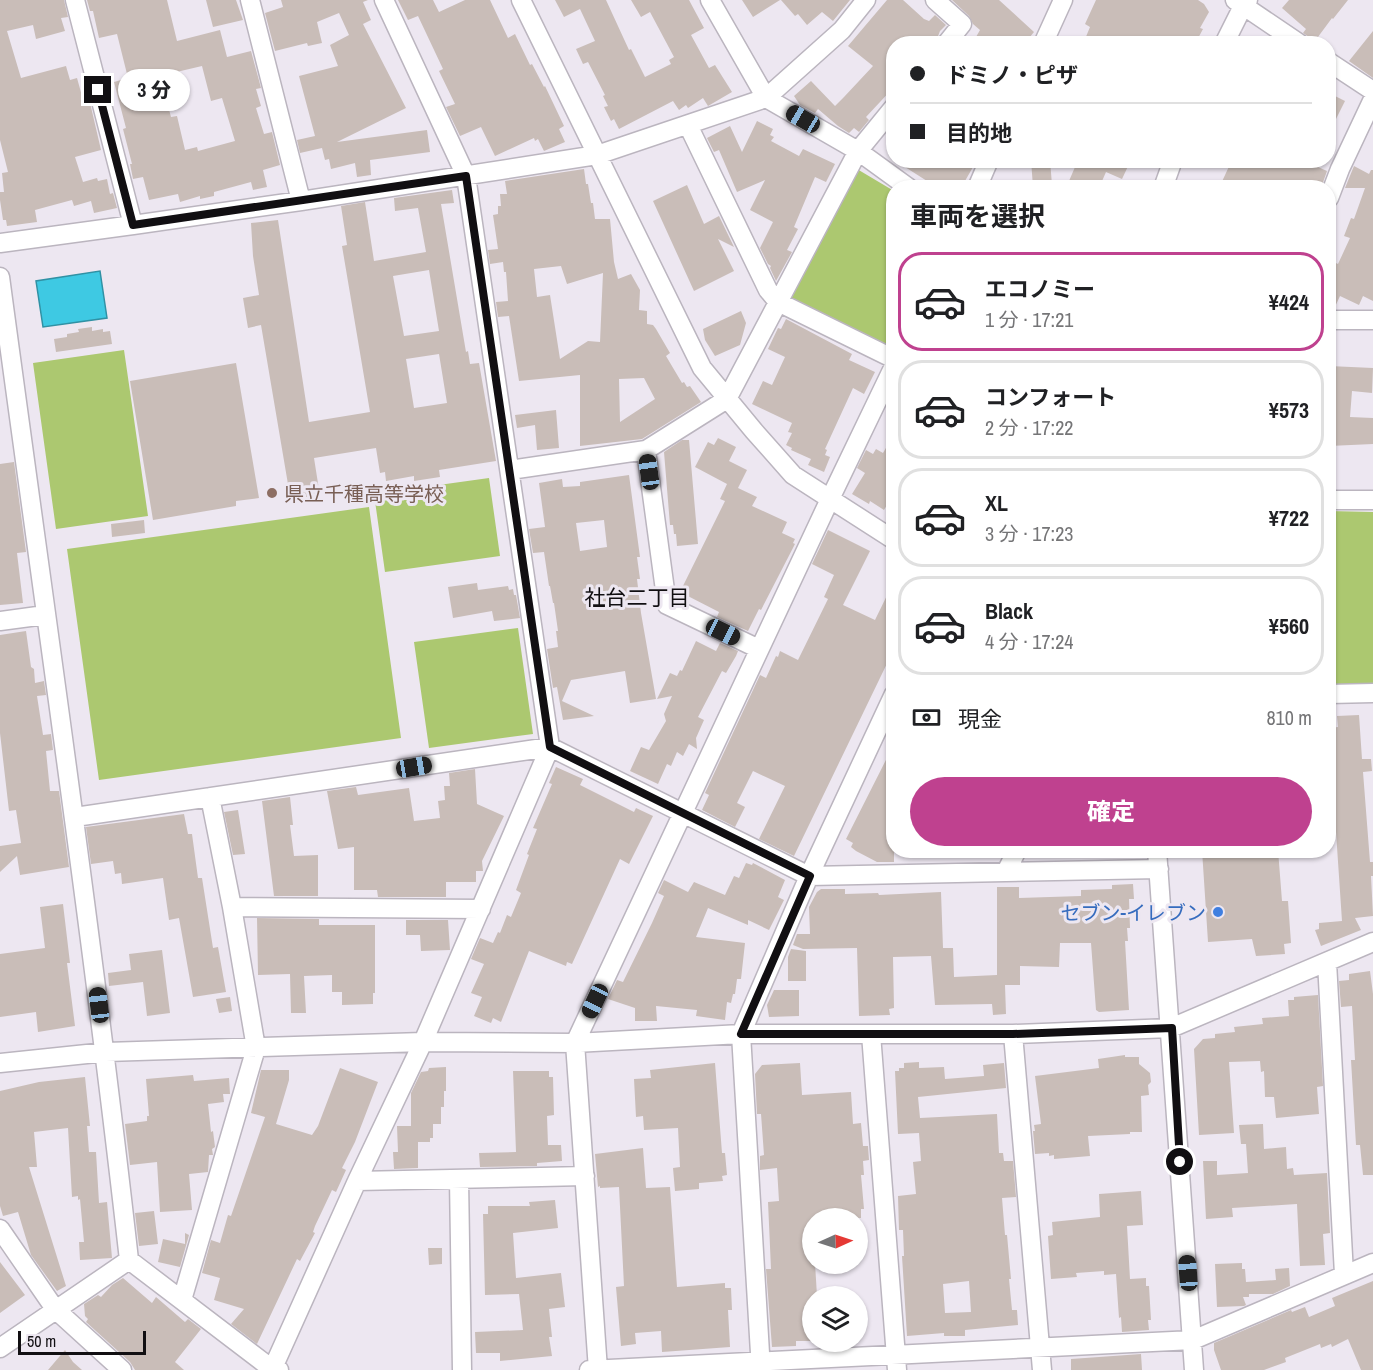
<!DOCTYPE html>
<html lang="ja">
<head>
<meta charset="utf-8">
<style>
  body { margin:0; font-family:"Archivo Narrow","Noto Sans JP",sans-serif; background:#f2f2f2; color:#202124; height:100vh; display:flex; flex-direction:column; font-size:22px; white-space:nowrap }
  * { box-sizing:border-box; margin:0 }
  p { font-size:20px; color:#757577 }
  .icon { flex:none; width:33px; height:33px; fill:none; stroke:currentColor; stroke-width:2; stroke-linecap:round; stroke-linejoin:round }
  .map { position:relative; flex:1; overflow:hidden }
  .details { position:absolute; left:886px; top:180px; width:450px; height:678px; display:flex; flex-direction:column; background:#fff; border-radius:24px; box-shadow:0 2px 4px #0004 }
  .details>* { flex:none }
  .guide { position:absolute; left:886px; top:36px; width:450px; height:132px; border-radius:24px; box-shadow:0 2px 4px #0004; display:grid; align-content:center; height:132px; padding:0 24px; background:#fff }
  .needle { width:39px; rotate:87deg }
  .buttons { position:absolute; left:802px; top:1208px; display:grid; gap:12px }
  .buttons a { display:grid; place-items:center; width:66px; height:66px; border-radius:50%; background:#fff; box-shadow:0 2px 4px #0004; font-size:30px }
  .scale { position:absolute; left:18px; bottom:15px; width:128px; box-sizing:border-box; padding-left:6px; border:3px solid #110f12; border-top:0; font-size:16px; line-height:21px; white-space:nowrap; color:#110f12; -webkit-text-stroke:4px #ede7f1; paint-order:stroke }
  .end { position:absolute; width:27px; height:27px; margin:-14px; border:8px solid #110f12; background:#fff; box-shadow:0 0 0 3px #fff }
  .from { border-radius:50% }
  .bubble { position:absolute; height:42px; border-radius:21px; background:#fff; box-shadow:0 2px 4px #0004; font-size:20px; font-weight:800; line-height:42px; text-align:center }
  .car { position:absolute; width:18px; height:36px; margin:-18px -9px; border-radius:8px; box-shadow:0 0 4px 2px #0007; background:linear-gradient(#222 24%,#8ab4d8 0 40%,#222 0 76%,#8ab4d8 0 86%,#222 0) }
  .guide b { display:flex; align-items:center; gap:21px; height:57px; font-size:22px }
  .guide b+b { border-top:2px solid #e0e0e0 }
  .guide i { width:15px; height:15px; background:#202124 }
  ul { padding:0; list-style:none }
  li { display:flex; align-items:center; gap:18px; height:99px; margin:0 12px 9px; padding:0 12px; border:3px solid #e0e0e0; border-radius:24px }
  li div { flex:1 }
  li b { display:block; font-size:22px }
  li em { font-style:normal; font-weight:800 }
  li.selected { border-color:#bf418f }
  li>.icon { width:54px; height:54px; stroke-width:1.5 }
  h2 { padding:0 24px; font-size:27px; line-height:72px }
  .pay { display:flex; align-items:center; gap:15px; height:66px; padding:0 24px; font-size:22px }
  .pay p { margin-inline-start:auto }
  .primary-button { display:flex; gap:12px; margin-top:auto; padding:12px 24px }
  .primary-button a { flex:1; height:69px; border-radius:36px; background:#bf418f; color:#fff; font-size:24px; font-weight:800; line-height:69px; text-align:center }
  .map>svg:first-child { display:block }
  .green { fill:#acc870 }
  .water { fill:#3ec9e3; stroke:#3091a4; stroke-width:1.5 }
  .building { fill:#c9bdb8; fill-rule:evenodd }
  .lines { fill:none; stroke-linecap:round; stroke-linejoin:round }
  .minor-casing { stroke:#bbb5bf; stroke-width:21 }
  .minor { stroke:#fff; stroke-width:18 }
  .route { stroke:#110f12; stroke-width:8 }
  .education-dot { fill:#8d6e63; stroke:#ede7f1; stroke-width:2 }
  .shop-dot { fill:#3f7fe0; stroke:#ede7f1; stroke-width:2 }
  .labels { text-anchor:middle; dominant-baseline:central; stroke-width:6; stroke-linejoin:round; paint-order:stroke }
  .education-label { font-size:20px; fill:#785e54; stroke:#ede7f1; text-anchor:start }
  .shop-label { font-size:20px; fill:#366cbe; stroke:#ede7f1; text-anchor:end }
  .neighbourhood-label { font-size:21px; fill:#110f12; stroke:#ede7f1 }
</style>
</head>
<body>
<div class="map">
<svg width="1373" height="1370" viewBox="0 0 1373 1370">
  <rect width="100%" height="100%" fill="#ede7f1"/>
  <path class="green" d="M857 169 894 191V344L889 353 793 304 791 295Z
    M124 350 148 516 56 529 33 363Z
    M489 478 500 556 385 572 374 494Z
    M369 507 401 738 99 780 67 549Z
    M1329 511 1373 512V688L1329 689Z
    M518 628 533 734 429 748 414 642Z"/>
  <path class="water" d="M100 271 107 318 43 327 36 281Z"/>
  <path class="building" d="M0 0H64L68 17 61 18 65 31 36 39 33 25 7 31 21 78 66 66 70 80 77 78 82 96 88 94 101 150 75 157 83 182 97 178 98 181 107 179 110 194 113 193 117 208 94 213 91 201 74 206 72 200 35 210 37 222 7 226 6 220H3L0 200V192H4L2 173 8 172 0 140Z
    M87 0H167L177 41 220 30 227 57 251 51 261 88 256 89 261 106 256 108 264 134 272 132 280 165 263 170 267 187 253 190 251 182 214 192V196L200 199V196L180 202 178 194 149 200 143 177 133 179 130 164H132L123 129 126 128 114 82 128 78 117 34 99 38 93 11H90ZM202 66 211 101 222 98 235 141 198 151 197 147 185 150 177 116 171 117 163 87 170 85 168 74Z
    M206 0H236L243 20 213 27Z
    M281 0H368L363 2 371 20 363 24 406 108 337 142 427 130 430 152 370 160 371 175 357 177 355 163 331 169 329 159 325 160 322 148 300 153 297 140 315 136 299 76 338 66 330 45 349 35 339 13 317 22 322 43 308 46 307 43 275 51 265 13 283 7Z
    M398 0H433L439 12 465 0H490L508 38 515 34 530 65 532 64 544 87 545 86 564 126 559 129 565 142 544 151 538 139 535 141 534 138 495 156 481 127 460 136 446 107 455 104 439 71 443 69 418 16 408 20Z
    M555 0H606L629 50 631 49 645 77 671 64 669 60 674 57 650 12 641 17 631 0H689L704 28 691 35 709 68 715 65 732 92 708 106 703 98 688 108 686 105 679 110 673 101 619 129 614 119 611 121 604 107 608 106 603 96 605 95 588 62 583 64 576 49 595 41 580 9 564 17Z
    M742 0H780L753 17Z
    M781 0H850L833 21 822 12 807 25 798 14 795 16Z
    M887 0H903L924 19 929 21 935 15 946 25 940 31 935 44H894V87L866 117 869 120 859 132 854 128 849 133 838 126 818 109 815 113 800 105 794 96 811 81 835 106 844 97 873 66 848 46Z
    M952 0H999L1034 32 1024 44H972L980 30 973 24 969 16Z
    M1096 0H1198L1204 4 1209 12 1200 28 1203 29 1195 44H1083L1090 27 1085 24Z
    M1289 0H1348L1333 19 1332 18 1315 41 1303 33 1306 29 1282 8Z
    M1373 31V78L1349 61Z
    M1329 93 1345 101 1329 133Z
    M757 121 773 129 770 135 774 137 771 141 799 156 803 149 835 164 826 182 815 177 794 227 798 229 787 250 792 252 776 281 770 268 771 266 768 264 760 248 773 222 750 210 765 180 737 192 719 150 714 152 707 138 730 126 742 152Z
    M894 160H935L943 165 944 163 948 165 951 160H977L961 188H938Z
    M1031 160H1050L1052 185 1033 187Z
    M1078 160H1131L1122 179 1106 172 1099 188H1066Z
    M1232 160H1302L1327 171 1321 188H1271L1251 181 1248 188H1219Z
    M1354 166 1369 174 1371 170H1373V301L1363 296 1359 305 1340 296 1334 309H1329V260L1338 264 1350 238 1344 236 1351 218 1354 219 1365 188H1345Z
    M584 169 586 184H588L591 203H593L595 219H610L614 262 618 279 631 274 640 290 639 310 647 311V324L653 325 656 329 670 353 666 356 682 383 684 382 687 387 690 386 701 402 642 439 580 446V375L519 381 509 316 498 317 496 302 508 301 506 272H504L503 262 490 264 488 250 498 249 493 215 498 214V206H501L500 194H507L505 181ZM561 266 567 284 603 273 600 342 588 341 560 359 550 295 537 297 534 269ZM644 378 655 399 620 422 619 379Z
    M687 185 704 224 719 216 734 247 718 239 734 271 694 291 653 201Z
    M452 190 454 203 441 204 466 352 468 351 470 364 479 363 496 461 439 470 440 477 414 481V476L386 481 385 472 380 473 376 448 314 458 320 496 291 502 261 325 248 328 243 298 259 295 253 256 251 223 278 220 309 422 370 412 342 246 347 245 341 206 365 202 374 261 426 252 418 208 395 211 394 198ZM429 270 439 331 404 336 393 276ZM439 354 447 403 414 408 406 359Z
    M741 311 746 323 740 345 715 356 705 340 703 329Z
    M786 319 852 354 849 360 875 372 864 394 853 388 825 449 827 450 825 455 830 457 824 472 808 465 811 459 791 450 792 448 786 445 792 433 788 432 792 423 752 404 763 381 772 385 785 357 768 349 778 328 781 329Z
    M92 327V331L103 329V332L110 331 112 344 56 352 54 339 67 337V334L79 332 78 329Z
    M236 363 259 498 236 501V506L153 520 130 381Z
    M1329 366 1373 368 1372 393 1352 391 1350 417 1373 418V444L1329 446Z
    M556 410 559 448 537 450 535 425 517 428 515 415Z
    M894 434V493L884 510 870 501 869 504 852 494 865 473 857 468 866 450 873 454 876 449 883 453Z
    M718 438 736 447 729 461 747 470 738 488 757 497 752 506 787 522 782 533 795 539 793 543 795 544 761 610 759 609 748 631 717 617 719 612 680 592 725 501 720 499 727 484 695 467 708 442 714 445Z
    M682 440H689L698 544 677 546 676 534H674L673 525H670L664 452Z
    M14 462 26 552 17 553 23 603 0 605V464Z
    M629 475 640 557H637L640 579H637L641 613 656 699 630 703 625 671 571 680 562 701 594 716 563 720 557 687 553 688 547 649 558 647 556 631H558L554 603H553L550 586H549L544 552 533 553 529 529 545 527 539 483 562 479 563 487 580 486V482ZM604 520 607 547 580 551 576 523Z
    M144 520 145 533 112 537 111 524Z
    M828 530 870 551 843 605 875 620 894 581V649L794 856 759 839 785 786 768 778 753 771 737 803 745 807 735 827 702 810 709 795 705 793 760 675 766 678 776 656 778 657 780 651 798 660 828 599 824 597 834 575 812 564Z
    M477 583 478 590 508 586 509 590 513 589 514 595H516L520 618 494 621 492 611 453 618 448 587Z
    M26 631 31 667 34 669 35 683 44 681 46 695 37 696 43 735 51 734 53 750 46 751 50 791H59L69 867 20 875 17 856 0 872V846L21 843 16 810 9 811 0 733V635Z
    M696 641 716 651 720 643 738 651 736 656 726 673 722 671 698 717 704 720 696 738 697 749 689 744 683 756 677 752 671 766 667 764 658 784 630 771 641 747 649 750 666 721 664 714 672 696 657 699 670 673 677 676 680 670 682 671Z
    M1359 715 1362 759H1371L1372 771 1363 772 1370 862H1373V876H1371L1373 916 1355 918 1361 930 1321 946 1315 930 1319 929V923L1342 921 1329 728 1338 727 1337 716Z
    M894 744V862H877L856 851 851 847 853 843 846 839Z
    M556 767 583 779 580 785 634 812 636 808 653 816 629 864 620 859 572 964 567 962 566 966 529 951 501 1022 493 1018 491 1023 474 1016 482 997 471 993 484 964 471 959 480 938 493 943 498 932 500 933 507 915 511 917 521 893 516 890 529 855 527 854 537 829 533 828 552 784 549 783Z
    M475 769 477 804 504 816 482 861 483 871H476V882H446V897H378L377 890H354V847L338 849 327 791 356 787 358 795 409 788 414 821 440 818 438 801 445 800 444 786H450L449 773Z
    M290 797 293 825H290L294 856 318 855V896H274L262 801Z
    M238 810 245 854 233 855 224 812Z
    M184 814 188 834H192L198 878H202L213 948 218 947 226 992 193 997 179 918 169 920 163 878 122 884 121 873 115 874 113 861 91 864 86 827Z
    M1202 850H1278L1282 901H1288L1291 943 1284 944 1285 954 1256 956 1252 939 1208 942Z
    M746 863 752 865 753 863 785 880 778 897 784 900 769 930 748 920V925L708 908 696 937 745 943 741 979H737L735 994H733L731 1003 727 1002 725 1020 696 1016 697 1010 656 1006 657 1021H635V1008L608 999 617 980 623 982 652 923 664 896 658 893 664 880 688 892 694 882 725 895 734 876 739 878Z
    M1133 884 1134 899H1129L1130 928H1127L1128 941H1125L1129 1010 1099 1012 1096 1010 1091 943H1060L1059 967 1020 966V985H1005L1006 1014 993 1015 992 1004 935 1005 931 956 893 957 894 1008 889 1009 890 1015 859 1016 857 948 803 949 793 945 797 934H810L809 907 817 892 821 889H845V894L878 893 879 895 941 892 943 948H953L954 977 997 975V887H1019V898L1081 896V890L1112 889V885Z
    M63 904 70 963H67L75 1026 38 1032 36 1012 0 1017V954L45 948 40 907Z
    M257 918 319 919V925H375V993H373V1004L342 1005V992H332V975L304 976 306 1013H291L290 974 258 975Z
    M406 920H448L450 950 421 951 420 935H406Z
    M791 949 806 951V981H788V957Z
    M162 950 170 1013 147 1016 143 982 109 986 108 973 131 970 129 954Z
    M1370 971 1373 994V1175H1363L1360 1145H1356L1351 1060H1355L1352 1006 1341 1007 1339 981 1349 980V974Z
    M774 990H799V1016L769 1017 767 1005Z
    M1318 995 1323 1086 1317 1087 1319 1114 1276 1118 1274 1097H1265L1264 1071 1261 1072 1260 1061 1229 1062 1234 1133 1199 1135 1194 1049 1203 1039 1215 1038V1034L1235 1032 1234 1027 1263 1024 1262 1018 1289 1016 1288 1000H1294V997Z
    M230 997 232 1011 219 1013 216 999Z
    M1125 1055V1057H1139V1064L1150 1073 1151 1082 1148 1085 1149 1095 1141 1096 1142 1132H1130V1134L1088 1136 1090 1156 1054 1159V1155L1049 1156V1153L1035 1154 1033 1131H1035L1034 1125 1041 1124 1035 1076 1099 1068 1098 1059Z
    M919 1062V1068L944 1067 945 1079 984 1076 983 1065 1004 1063 1006 1088 918 1097 920 1118 997 1114 999 1153H1003L1004 1161H1013L1016 1197 1002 1198 1005 1235H1007L1011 1279H1009L1012 1310H1017L1018 1325 965 1330V1336H944V1333L907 1336 902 1256H904L903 1230H899L898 1196 916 1194 913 1162 921 1161 919 1133 898 1134 895 1071H899V1068H904V1063ZM969 1281 971 1312 945 1313 943 1284Z
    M715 1063 722 1153H725L727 1175 722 1176 723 1181 699 1183V1189L675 1191 673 1168 680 1167 678 1128 644 1130 643 1116 636 1117 634 1079 651 1078 650 1070Z
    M800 1063 802 1095 851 1092 853 1124 861 1123 863 1146H868L869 1160 863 1161 864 1175H861L864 1209H861V1218H813V1263H815L817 1296H813V1341H796V1346L772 1347 766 1269H771L768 1202 779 1201 777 1168 760 1170V1156L764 1155 761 1114H757L755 1074 762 1065Z
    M446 1067V1091H444V1107H441V1124H433V1138H430V1142H418V1168L394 1169 393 1152H398L397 1126H411V1093L421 1072 428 1071 429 1068Z
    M340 1068 378 1082 355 1142 342 1168 346 1170 336 1192 332 1190 315 1226 313 1232 315 1233 300 1261 297 1259 257 1344 231 1324 244 1309 214 1300 220 1278 202 1273 211 1240 220 1243 228 1215 231 1216 265 1117 251 1113 261 1070H289V1080L276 1124 312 1135 318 1126Z
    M513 1071H549V1077H553L554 1115 547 1116 548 1145H561L562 1161 537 1163V1166L480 1167 479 1153 516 1152Z
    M193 1075 194 1081 229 1078 230 1094H223L224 1102 208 1104 211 1132 213 1131 215 1147 212 1149 213 1155H209L208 1172 189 1174 192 1210 160 1212 157 1162 130 1165 125 1124 147 1121V1116H149L146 1079Z
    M85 1077 90 1126H87L89 1152H96L99 1203 107 1202 112 1258 80 1260 79 1242H84L80 1199 78 1200V1196L72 1197 68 1128 34 1132 37 1167H29L66 1286 57 1291 31 1255 18 1212 3 1216 0 1206V1091L39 1082Z
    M1263 1124 1264 1149 1286 1147 1287 1169 1293 1168 1294 1175 1327 1173 1330 1233 1323 1234 1325 1265 1300 1266 1297 1204 1232 1208 1233 1217 1206 1219 1203 1161H1217V1175L1248 1173 1246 1144H1241L1239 1125Z
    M643 1148 646 1188 670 1187 677 1287 725 1283V1288H731L732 1310H728L730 1347 662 1352 661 1331 635 1333 636 1344 621 1346 616 1287 624 1286 619 1187 600 1188V1186L598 1187 595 1154Z
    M1141 1191 1143 1225 1127 1226 1130 1279 1146 1278V1286H1149L1151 1320H1148L1149 1330 1122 1332 1121 1317 1119 1318 1116 1274 1104 1275V1271L1076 1273 1077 1277 1051 1279 1048 1236 1053 1235 1052 1222 1100 1217 1099 1194Z
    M555 1200 558 1228 513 1233 516 1278 561 1273 565 1307 549 1309 552 1337H549L552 1356 500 1361V1353H476L475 1332 523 1330 519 1294 485 1295 483 1214H488V1206H530L529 1202Z
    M154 1211 158 1244 139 1246 135 1213Z
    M185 1233 189 1235 180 1267 158 1262 163 1239 185 1244Z
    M428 1248H442V1264L429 1265Z
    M0 1262 25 1295 0 1313Z
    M1242 1263V1269H1245L1246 1282 1276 1280 1275 1269 1289 1268 1290 1286 1273 1294H1249V1297H1243L1246 1305 1244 1306 1217 1307 1215 1264Z
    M123 1278 152 1303 156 1297 185 1322 188 1319 201 1329 175 1362 184 1370H135L130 1362 86 1322 88 1319 85 1316 84 1304 98 1295 101 1297 112 1285Z
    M1373 1281V1370H1361L1348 1339 1332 1347 1331 1344 1321 1348 1320 1344 1285 1358 1286 1362 1264 1370H1221L1214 1350V1343L1291 1310 1292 1312 1305 1307 1309 1317 1335 1306 1332 1298Z
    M65 1350 73 1362 82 1370H48Z
    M1141 1354 1142 1370H1071V1359Z"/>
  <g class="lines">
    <defs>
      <path id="minor" d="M250 0 301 201
        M521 0 702 368 754 431 793 475 894 540
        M710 0 766 98 858 151 909 188
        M935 0 962 24 946 44
        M1235 0 1300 44
        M1043 44 1063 0
        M1224 44 1243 6 1248 0
        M1329 62 1373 91
        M688 125 768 290 778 302 894 359
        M977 188 989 160
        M1163 188 1173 160
        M1329 198 1340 169 1373 99
        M133 225 301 201 597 155 766 98 842 30 866 0
        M0 243 133 225 75 0
        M0 277C44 605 92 931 129 1260L272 1369 279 1370
        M1329 320H1373
        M646 450 667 605 759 649
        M510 470 646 450 727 399 858 151 894 107
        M1329 500H1373
        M0 621 45 615
        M1329 694 1373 693
        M75 817 550 747 466 176 384 0
        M1157 850 1194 1370
        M1006 872 1017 850
        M232 907 481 909
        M1327 962 1344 1274
        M871 1034 897 1370
        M1013 1034 1042 1370
        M0 1063 106 1052 423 1042 575 1043 741 1034H1013L1171 1028 1373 942
        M459 1179 462 1370
        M357 1181 585 1176
        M0 1229 55 1309 122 1370
        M182 1300 256 1048 232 907 210 797
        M0 1348 129 1260
        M272 1370 357 1181 423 1042 550 747 809 876 1159 869
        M589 1370 1193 1340 1373 1263
        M598 1370 575 1043 830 499 894 366
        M761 1370 741 1034 809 876 894 694"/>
    </defs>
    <use href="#minor" class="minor-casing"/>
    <use href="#minor" class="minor"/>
  </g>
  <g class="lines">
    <path class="route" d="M98 90 133 225 466 176 550 747 810 876 741 1034H1013L1172 1028 1180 1162"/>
  </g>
  <circle class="education-dot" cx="272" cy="493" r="6"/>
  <circle class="shop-dot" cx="1218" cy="912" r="6"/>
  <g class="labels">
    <g class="education-label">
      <text x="284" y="493">県立千種高等学校</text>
    </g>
    <g class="shop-label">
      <text x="1206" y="912">セブン-イレブン</text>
    </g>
    <g class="neighbourhood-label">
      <text x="637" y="597">社台二丁目</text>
    </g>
  </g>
</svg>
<div class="buttons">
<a><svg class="needle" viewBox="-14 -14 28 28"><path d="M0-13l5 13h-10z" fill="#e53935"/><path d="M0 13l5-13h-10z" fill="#757577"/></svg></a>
<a><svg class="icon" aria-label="layers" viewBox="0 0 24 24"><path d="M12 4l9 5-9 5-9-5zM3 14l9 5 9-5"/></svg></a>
</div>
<div class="scale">50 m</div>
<i class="end from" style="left:1180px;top:1162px"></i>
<i class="end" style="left:98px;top:90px"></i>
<div class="bubble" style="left:118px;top:69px;width:72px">3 分</div>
<i class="car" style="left:803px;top:119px;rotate:300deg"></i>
<i class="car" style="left:649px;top:472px;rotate:352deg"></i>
<i class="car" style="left:723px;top:632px;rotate:116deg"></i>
<i class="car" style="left:414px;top:767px;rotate:81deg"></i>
<i class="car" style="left:595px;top:1001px;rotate:205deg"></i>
<i class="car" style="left:99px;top:1005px;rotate:353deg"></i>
<i class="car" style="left:1188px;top:1273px;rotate:356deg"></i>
<div class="guide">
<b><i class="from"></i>ドミノ・ピザ</b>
<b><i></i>目的地</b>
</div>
<section class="details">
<h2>車両を選択</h2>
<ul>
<li class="selected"><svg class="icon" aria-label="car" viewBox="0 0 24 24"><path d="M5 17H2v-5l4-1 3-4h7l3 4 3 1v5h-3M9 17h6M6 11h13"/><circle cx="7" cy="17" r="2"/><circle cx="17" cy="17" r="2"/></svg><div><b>エコノミー</b><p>1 分 · 17:21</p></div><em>¥424</em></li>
<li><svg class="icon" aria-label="car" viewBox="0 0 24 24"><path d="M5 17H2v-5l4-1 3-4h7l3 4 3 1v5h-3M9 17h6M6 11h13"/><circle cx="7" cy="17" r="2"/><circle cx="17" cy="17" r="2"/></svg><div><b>コンフォート</b><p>2 分 · 17:22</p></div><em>¥573</em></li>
<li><svg class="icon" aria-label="car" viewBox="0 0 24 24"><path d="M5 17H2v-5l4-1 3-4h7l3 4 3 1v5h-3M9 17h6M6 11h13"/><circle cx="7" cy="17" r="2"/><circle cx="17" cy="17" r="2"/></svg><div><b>XL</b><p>3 分 · 17:23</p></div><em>¥722</em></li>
<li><svg class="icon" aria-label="car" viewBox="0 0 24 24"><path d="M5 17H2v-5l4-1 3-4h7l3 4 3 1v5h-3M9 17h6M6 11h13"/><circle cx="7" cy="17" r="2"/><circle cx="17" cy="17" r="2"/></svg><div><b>Black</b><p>4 分 · 17:24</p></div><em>¥560</em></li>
</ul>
<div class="pay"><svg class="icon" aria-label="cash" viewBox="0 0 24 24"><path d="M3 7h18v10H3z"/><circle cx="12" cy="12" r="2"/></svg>現金<p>810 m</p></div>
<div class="primary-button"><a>確定</a></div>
</section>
</div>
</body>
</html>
